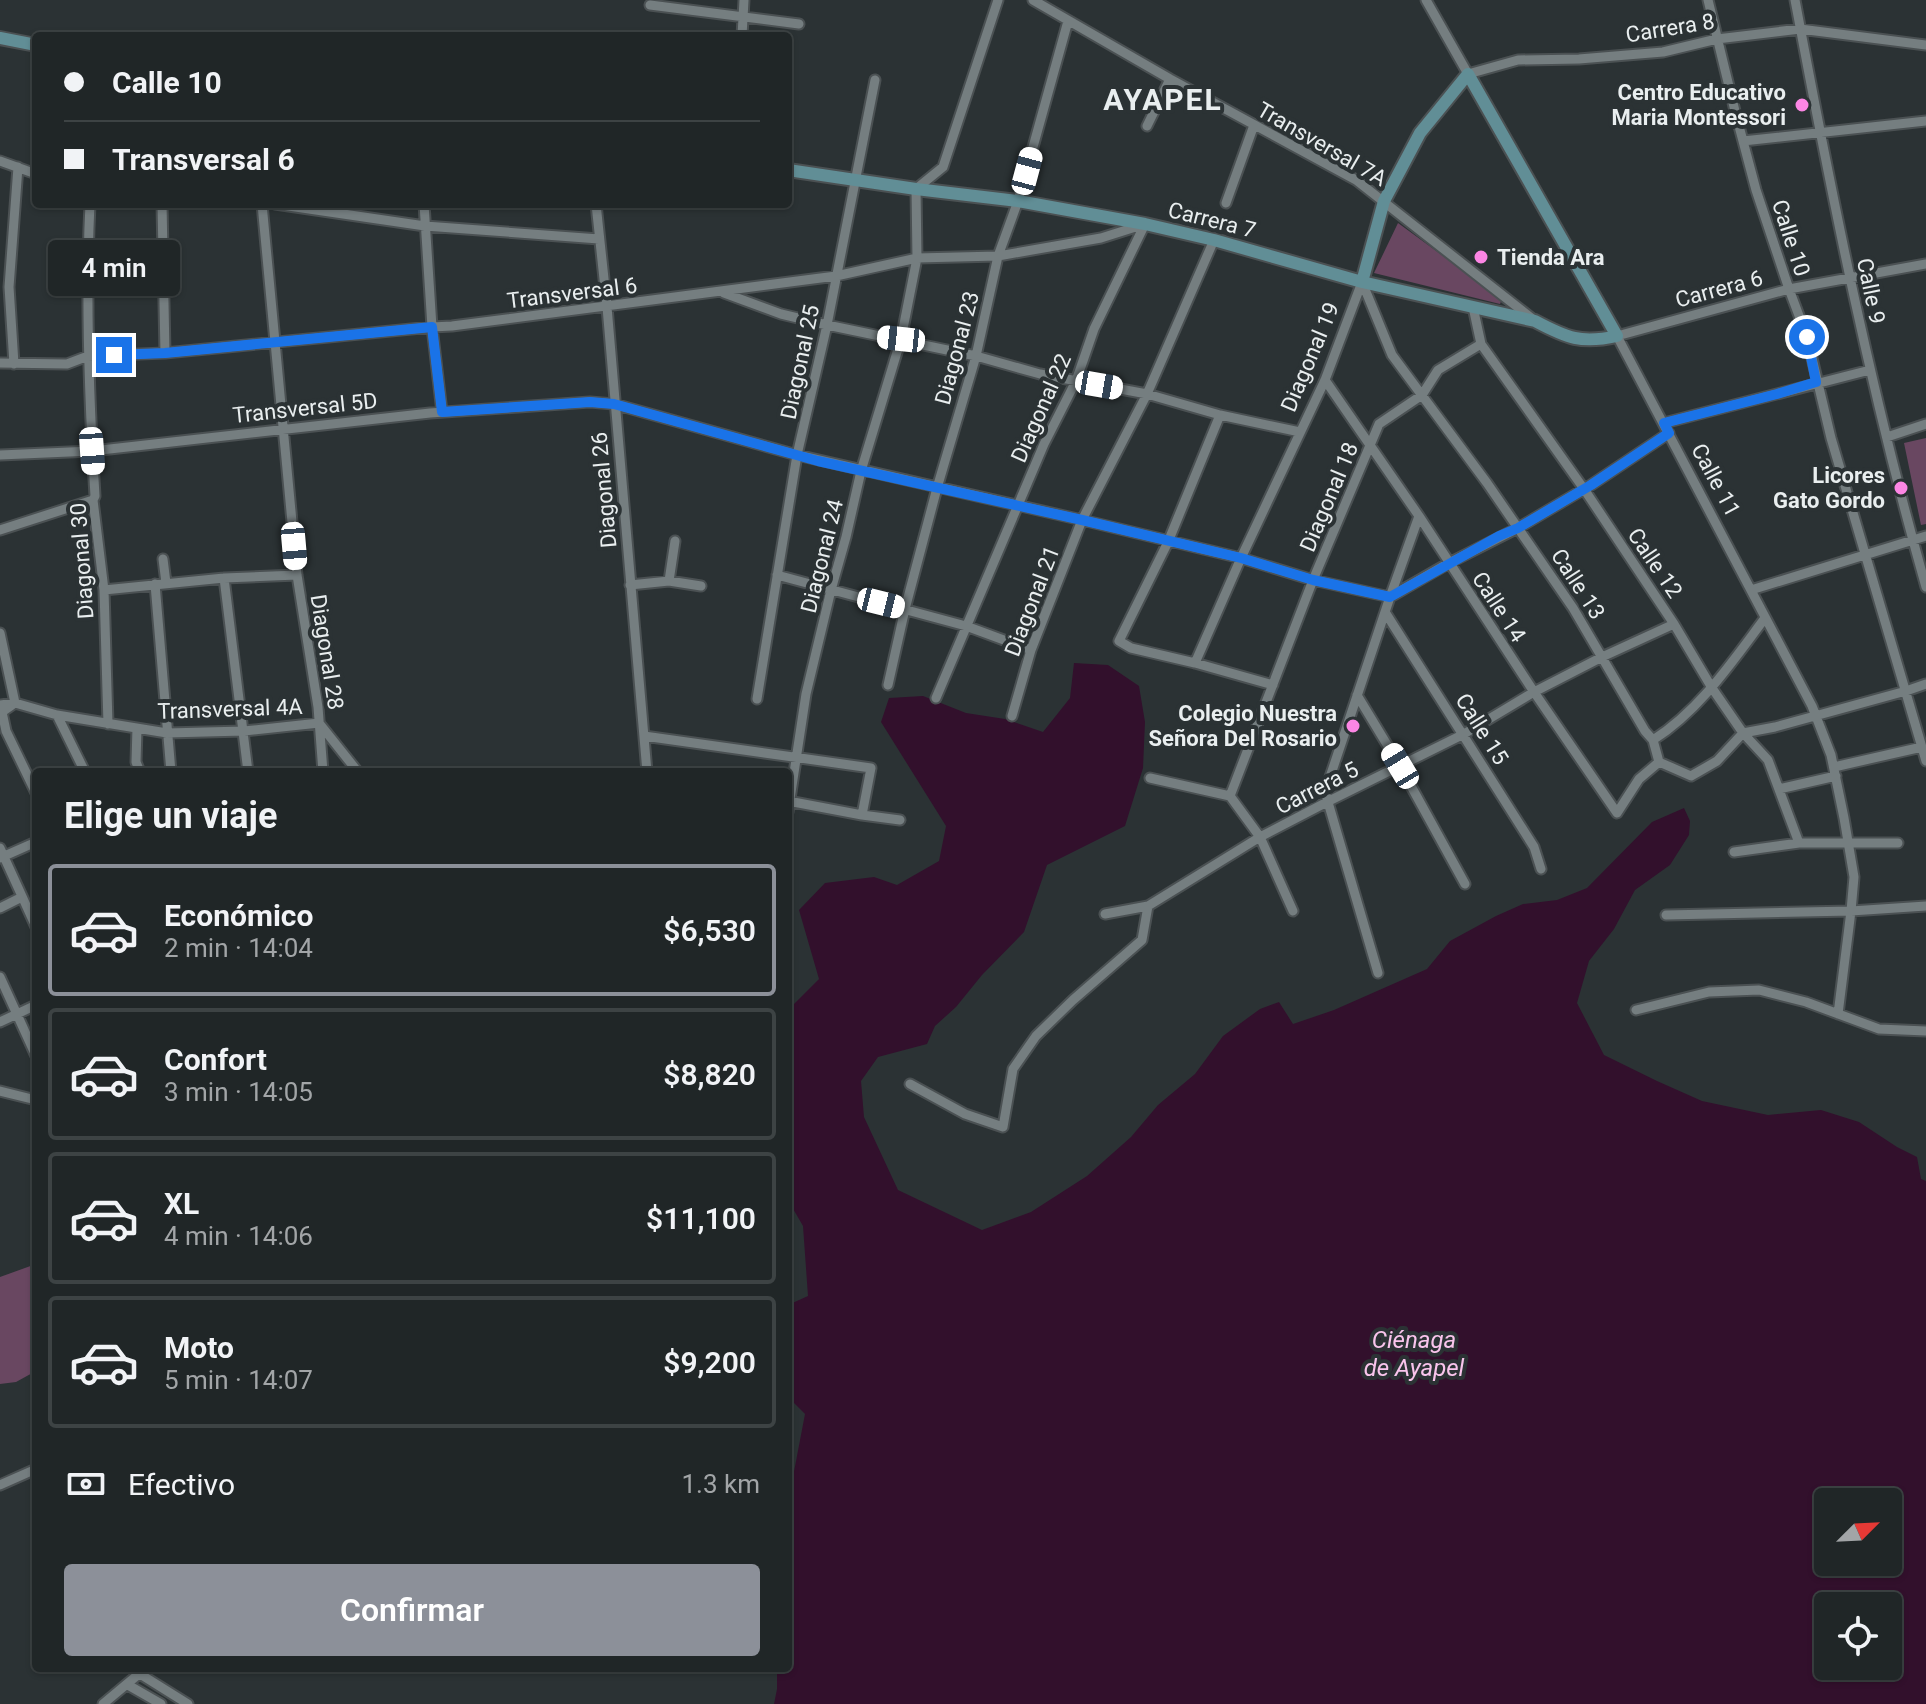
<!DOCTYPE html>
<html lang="es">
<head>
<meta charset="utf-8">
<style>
  body { margin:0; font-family:Roboto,sans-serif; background:#2d3233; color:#f1f3f6; height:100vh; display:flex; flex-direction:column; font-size:30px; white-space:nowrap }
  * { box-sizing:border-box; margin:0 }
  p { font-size:26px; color:#a2a5a7 }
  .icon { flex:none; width:44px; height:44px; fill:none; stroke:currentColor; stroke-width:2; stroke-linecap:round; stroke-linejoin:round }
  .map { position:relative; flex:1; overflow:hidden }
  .details { position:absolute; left:32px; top:768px; width:760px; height:904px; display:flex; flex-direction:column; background:#202627; border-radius:8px; box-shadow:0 2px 6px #0004,0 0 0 2px #3d4344 }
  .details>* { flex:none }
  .guide { position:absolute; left:32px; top:32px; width:760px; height:176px; border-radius:8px; box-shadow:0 2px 6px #0004,0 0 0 2px #3d4344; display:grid; align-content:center; height:176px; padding:0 32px; background:#202627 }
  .needle { width:52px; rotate:66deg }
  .tools { position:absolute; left:1814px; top:1488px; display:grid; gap:16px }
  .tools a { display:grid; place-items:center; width:88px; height:88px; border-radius:8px; background:#202627; box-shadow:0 2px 6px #0004,0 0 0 2px #3d4344; font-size:40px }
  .end { position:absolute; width:36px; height:36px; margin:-18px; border:10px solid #1a73e8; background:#fff; box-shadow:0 0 0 4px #fff }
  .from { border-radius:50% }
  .bubble { position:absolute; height:56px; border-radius:8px; background:#202627; box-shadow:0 2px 6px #0004,0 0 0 2px #3d4344; font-size:26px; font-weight:600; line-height:56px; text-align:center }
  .car { position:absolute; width:24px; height:48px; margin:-24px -12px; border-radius:10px; box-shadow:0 0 6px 2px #0007; background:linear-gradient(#fff 24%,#345 0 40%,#fff 0 76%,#345 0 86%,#fff 0) }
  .guide b { display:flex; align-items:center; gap:28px; height:76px; font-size:30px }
  .guide b+b { border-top:2px solid #3d4344 }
  .guide i { width:20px; height:20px; background:#f1f3f6 }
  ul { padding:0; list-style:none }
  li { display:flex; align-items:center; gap:24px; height:132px; margin:0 16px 12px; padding:0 16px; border:4px solid #3d4344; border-radius:8px }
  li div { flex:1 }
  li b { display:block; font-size:30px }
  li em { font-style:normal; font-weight:600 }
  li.active { border-color:#8c9099 }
  li>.icon { width:72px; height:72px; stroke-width:1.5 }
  h2 { padding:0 32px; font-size:36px; line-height:96px }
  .pay { display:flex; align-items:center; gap:20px; height:88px; padding:0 32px; font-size:30px }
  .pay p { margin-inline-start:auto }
  .primary-button { display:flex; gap:16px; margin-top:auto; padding:16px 32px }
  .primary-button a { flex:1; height:92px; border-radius:8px; background:#8c9099; color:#fff; font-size:32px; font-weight:600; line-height:92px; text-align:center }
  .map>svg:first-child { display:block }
  .green { fill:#694761 }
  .water { fill:#32102c; fill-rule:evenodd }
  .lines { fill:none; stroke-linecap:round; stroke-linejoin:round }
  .street-casing { stroke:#4b5153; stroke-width:13 }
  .secondary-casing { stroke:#4b5153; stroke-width:16 }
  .street { stroke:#757e80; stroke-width:9 }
  .secondary { stroke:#618e96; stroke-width:12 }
  .route { stroke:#1a73e8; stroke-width:10 }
  .poi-dot { fill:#fc86e4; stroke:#2b3234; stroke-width:3 }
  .labels { text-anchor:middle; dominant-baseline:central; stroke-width:8; stroke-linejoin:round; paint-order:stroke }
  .street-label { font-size:22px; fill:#e9eeef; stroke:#2b3234 }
  .poi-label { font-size:22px; font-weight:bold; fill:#e9eeef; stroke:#2b3234; text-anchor:end }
  .water-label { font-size:24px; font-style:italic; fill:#f9c4ec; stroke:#2b3234 }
  .district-label { font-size:30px; font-weight:bold; letter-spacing:2px; fill:#e9eeef; stroke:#2b3234 }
</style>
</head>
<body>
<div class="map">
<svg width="1926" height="1704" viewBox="0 0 1926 1704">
  <rect width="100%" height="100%" fill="#2b3234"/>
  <path class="green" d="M1398 223 1502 299 1500 304 1374 273Z
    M1926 438V524L1921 525 1904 443Z
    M36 1264V1371L16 1382 0 1384V1277Z"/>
  <path class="water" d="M1074 663 1108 665 1139 686 1145 722 1143 768 1125 826 1047 865 1024 932 982 975 956 1007 935 1026 927 1044 878 1057 861 1081 864 1117 898 1190 982 1230 1031 1212 1087 1176 1131 1137 1158 1105 1195 1074 1223 1036 1260 1009 1279 1002 1293 1024 1334 1010 1427 969 1450 941 1496 916 1523 904 1557 900 1587 888 1652 822 1684 808 1690 821 1689 835 1670 865 1635 890 1614 929 1589 961 1577 1003 1604 1055 1657 1081 1702 1101 1768 1115 1821 1110 1859 1122 1897 1147 1917 1157 1921 1179 1926 1181V1704H774L777 1689V1668H788V1503L805 1414 788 1397V1305L808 1296 803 1226 788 1200V1010L819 979 799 910 825 883 874 877 897 885 939 861 946 826 881 722 889 698 923 696 966 713 1005 719 1043 732 1070 698ZM1828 1502H1888V1562H1828ZM1828 1606H1888V1666H1828Z"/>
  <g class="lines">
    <defs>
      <path id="street" d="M1033 0 1170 79 1356 180 1534 320
        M1426 0 1468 74 1518 60 1579 59 1663 52 1717 39 1800 29 1926 45
        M1708 0 1735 111 1756 190 1789 289 1807 337 1831 438 1926 761
        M1795 0C1832 197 1871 394 1926 587
        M650 5 799 24
        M742 36 744 0
        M1147 126 1170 79
        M1743 141 1926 121
        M0 161 36 174
        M1226 203 1254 125
        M90 204C85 301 89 399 95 496L93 500 104 590 108 724
        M162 204 165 353
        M262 204 297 575 318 707 323 772
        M275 204 425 226 599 239
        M424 204 432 327 442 412
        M596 204 607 307 647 772
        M1362 282 1392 355 1487 483 1573 608 1645 731 1653 740 1659 762 1691 776 1717 761 1743 733 1775 727 1906 691 1926 684
        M724 293 781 314 827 325 976 356 1040 374 1147 394 1220 415 1300 432
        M1473 307 1481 344 1584 489 1674 624 1712 688 1743 733 1768 760 1799 843
        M0 363 67 364 88 356 165 353 432 327 452 326 836 276 917 258 998 256 1101 238 1142 225
        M14 364 9 287 18 167
        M1325 380 1419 516 1534 692 1617 813 1639 779 1659 762
        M1220 415 1168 542 1119 641 1131 648 1195 663 1273 685
        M1664 423 1870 370
        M1887 437 1926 424
        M0 455 92 451 430 413 590 402 614 404 797 455 1082 520 1241 558 1313 580 1390 597 1449 563 1518 528 1591 485 1669 433
        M0 530 93 500
        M163 559 166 583
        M777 575 966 626 1031 650
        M224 578 248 772
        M669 581 675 541
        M155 584 171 772
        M630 585 669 581 701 586
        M104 590 224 578 297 575
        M1751 590 1926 536
        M1385 612 1534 847 1541 869
        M0 633 15 703
        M1195 663 1241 558 1325 380 1362 282
        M888 685 905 609 937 488 976 356 998 256 1018 201 1068 21
        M1357 695 1400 766 1465 884
        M936 698 1044 444 1076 381 1094 329 1145 224
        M757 699 797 455 827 325 875 80
        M0 705 15 703 57 715 167 733 244 731 319 723 358 772
        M12 705 2 712 6 731 36 793
        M57 715 85 772
        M1012 716 1031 650 1082 520 1147 394 1214 240
        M137 728 136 762 140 772
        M644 736 871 768 862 815
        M1653 740C1700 710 1732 662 1765 618
        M1834 767 1922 747
        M1150 778 1230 796
        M1779 789 1836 776
        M1230 796 1313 580 1379 424 1422 395 1438 370 1481 344
        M1230 796 1260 837 1293 911
        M788 801 862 815 900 820
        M788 812 806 694 831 590 846 537 861 471 901 339 917 258 916 189 943 167 998 0
        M0 848 36 927
        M1734 852 1799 843H1898
        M0 858 36 842
        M0 908 22 897
        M1105 914 1148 906 1260 837 1329 801 1464 734 1534 692 1602 657 1674 624
        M1666 915 1851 911 1926 906
        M1378 973 1325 792 1390 597 1419 516
        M0 977 36 1056
        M1636 1010 1709 992 1759 990 1806 1002 1879 1029 1926 1031
        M1838 1014 1851 911 1854 877 1844 818 1831 755 1812 706 1617 336 1789 289 1926 264
        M0 1022 36 1005
        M910 1084 965 1114 1003 1127 1013 1069 1036 1036 1073 1000 1142 940 1148 906
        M0 1091 36 1100
        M0 1485 36 1469
        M140 1674 188 1704
        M128 1685 161 1704
        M103 1704 146 1668"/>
      <path id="secondary" d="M0 38 36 45
        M788 170 916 189 1018 201 1145 224 1214 240 1362 282 1535 321C1567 338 1581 344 1617 336L1468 74 1420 133 1384 201 1362 282"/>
    </defs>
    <use href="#street" class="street-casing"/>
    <use href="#secondary" class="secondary-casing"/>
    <use href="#street" class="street"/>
    <use href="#secondary" class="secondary"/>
  </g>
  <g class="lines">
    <path class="route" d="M114 355 165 353 432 327 442 412 590 402 614 404 818 461 1082 520 1241 558 1313 580 1390 597 1499 536 1518 528 1591 485 1669 433 1664 423 1777 394 1816 382 1807 337"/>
  </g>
  <g class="poi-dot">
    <circle cx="1802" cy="105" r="8"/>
    <circle cx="1481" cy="257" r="8"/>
    <circle cx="1901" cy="488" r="8"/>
    <circle cx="1353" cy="726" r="8"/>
  </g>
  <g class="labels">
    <g class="street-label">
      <text transform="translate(1670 28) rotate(-9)">Carrera 8</text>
      <text transform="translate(1322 144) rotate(30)">Transversal 7A</text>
      <text transform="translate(1212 220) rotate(14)">Carrera 7</text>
      <text transform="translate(1791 238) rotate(72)">Calle 10</text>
      <text transform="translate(1719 289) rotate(-15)">Carrera 6</text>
      <text transform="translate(1871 291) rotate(78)">Calle 9</text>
      <text transform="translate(572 293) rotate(-7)">Transversal 6</text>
      <text transform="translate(957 348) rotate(-75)">Diagonal 23</text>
      <text transform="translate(1310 357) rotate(-67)">Diagonal 19</text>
      <text transform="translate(800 362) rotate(-78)">Diagonal 25</text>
      <text transform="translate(305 408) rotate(-6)">Transversal 5D</text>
      <text transform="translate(1041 408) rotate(-66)">Diagonal 22</text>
      <text transform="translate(1716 480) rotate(62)">Calle 11</text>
      <text transform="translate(604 490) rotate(-95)">Diagonal 26</text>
      <text transform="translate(1329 497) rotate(-67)">Diagonal 18</text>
      <text transform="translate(822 556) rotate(-76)">Diagonal 24</text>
      <text transform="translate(82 561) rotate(-94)">Diagonal 30</text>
      <text transform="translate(1655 563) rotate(56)">Calle 12</text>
      <text transform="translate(1578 584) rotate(57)">Calle 13</text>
      <text transform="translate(1032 601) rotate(-69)">Diagonal 21</text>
      <text transform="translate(1499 607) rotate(57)">Calle 14</text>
      <text transform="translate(327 652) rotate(81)">Diagonal 28</text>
      <text transform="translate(230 709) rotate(-2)">Transversal 4A</text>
      <text transform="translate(1482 729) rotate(58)">Calle 15</text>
      <text transform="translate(1317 788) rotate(-27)">Carrera 5</text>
    </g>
    <g class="poi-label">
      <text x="1786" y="92">Centro Educativo<tspan x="1786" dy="25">Maria Montessori</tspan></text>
      <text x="1497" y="257" text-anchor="start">Tienda Ara</text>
      <text x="1885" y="475">Licores<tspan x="1885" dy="25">Gato Gordo</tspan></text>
      <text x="1337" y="713">Colegio Nuestra<tspan x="1337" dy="25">Señora Del Rosario</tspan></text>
    </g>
    <g class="water-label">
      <text x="1414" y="1340">Ciénaga<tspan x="1414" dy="28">de Ayapel</tspan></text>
    </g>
    <g class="district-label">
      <text x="1163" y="99">AYAPEL</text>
    </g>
  </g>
</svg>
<div class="tools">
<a><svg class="needle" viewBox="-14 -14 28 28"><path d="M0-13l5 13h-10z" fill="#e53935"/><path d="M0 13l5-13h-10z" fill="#a2a5a7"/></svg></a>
<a><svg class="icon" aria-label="locate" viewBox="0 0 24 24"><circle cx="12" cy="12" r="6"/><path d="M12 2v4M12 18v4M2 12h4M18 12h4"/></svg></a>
</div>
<i class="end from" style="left:1807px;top:337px"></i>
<i class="end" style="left:114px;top:355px"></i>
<div class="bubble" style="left:48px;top:240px;width:132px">4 min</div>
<i class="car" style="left:1027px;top:171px;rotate:15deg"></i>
<i class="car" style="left:901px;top:339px;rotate:276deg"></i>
<i class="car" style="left:1099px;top:385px;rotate:100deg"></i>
<i class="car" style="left:92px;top:451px;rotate:176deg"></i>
<i class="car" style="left:294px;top:546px;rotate:175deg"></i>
<i class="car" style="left:881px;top:603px;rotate:104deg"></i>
<i class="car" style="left:1400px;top:766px;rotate:329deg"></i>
<div class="guide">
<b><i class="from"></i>Calle 10</b>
<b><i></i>Transversal 6</b>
</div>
<section class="details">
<h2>Elige un viaje</h2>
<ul>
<li class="active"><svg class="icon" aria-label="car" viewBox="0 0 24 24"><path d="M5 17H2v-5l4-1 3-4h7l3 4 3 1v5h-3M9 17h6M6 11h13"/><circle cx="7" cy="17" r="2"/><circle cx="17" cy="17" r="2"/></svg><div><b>Económico</b><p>2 min · 14:04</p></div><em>$6,530</em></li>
<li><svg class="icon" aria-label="car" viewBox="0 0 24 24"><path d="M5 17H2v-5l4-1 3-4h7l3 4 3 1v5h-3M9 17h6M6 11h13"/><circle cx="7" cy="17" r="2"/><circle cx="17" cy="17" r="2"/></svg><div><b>Confort</b><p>3 min · 14:05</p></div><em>$8,820</em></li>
<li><svg class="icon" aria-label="car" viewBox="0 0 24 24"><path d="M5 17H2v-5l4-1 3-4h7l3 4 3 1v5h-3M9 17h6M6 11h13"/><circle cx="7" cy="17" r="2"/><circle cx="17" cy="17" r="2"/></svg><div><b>XL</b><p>4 min · 14:06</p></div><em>$11,100</em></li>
<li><svg class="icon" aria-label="car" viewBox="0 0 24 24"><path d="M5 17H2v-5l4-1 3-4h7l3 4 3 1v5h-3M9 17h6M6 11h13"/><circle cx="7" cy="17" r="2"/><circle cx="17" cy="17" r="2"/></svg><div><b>Moto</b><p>5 min · 14:07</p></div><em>$9,200</em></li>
</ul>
<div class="pay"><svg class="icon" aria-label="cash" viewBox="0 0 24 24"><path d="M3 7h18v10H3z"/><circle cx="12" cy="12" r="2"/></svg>Efectivo<p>1.3 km</p></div>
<div class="primary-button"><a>Confirmar</a></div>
</section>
</div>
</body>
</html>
